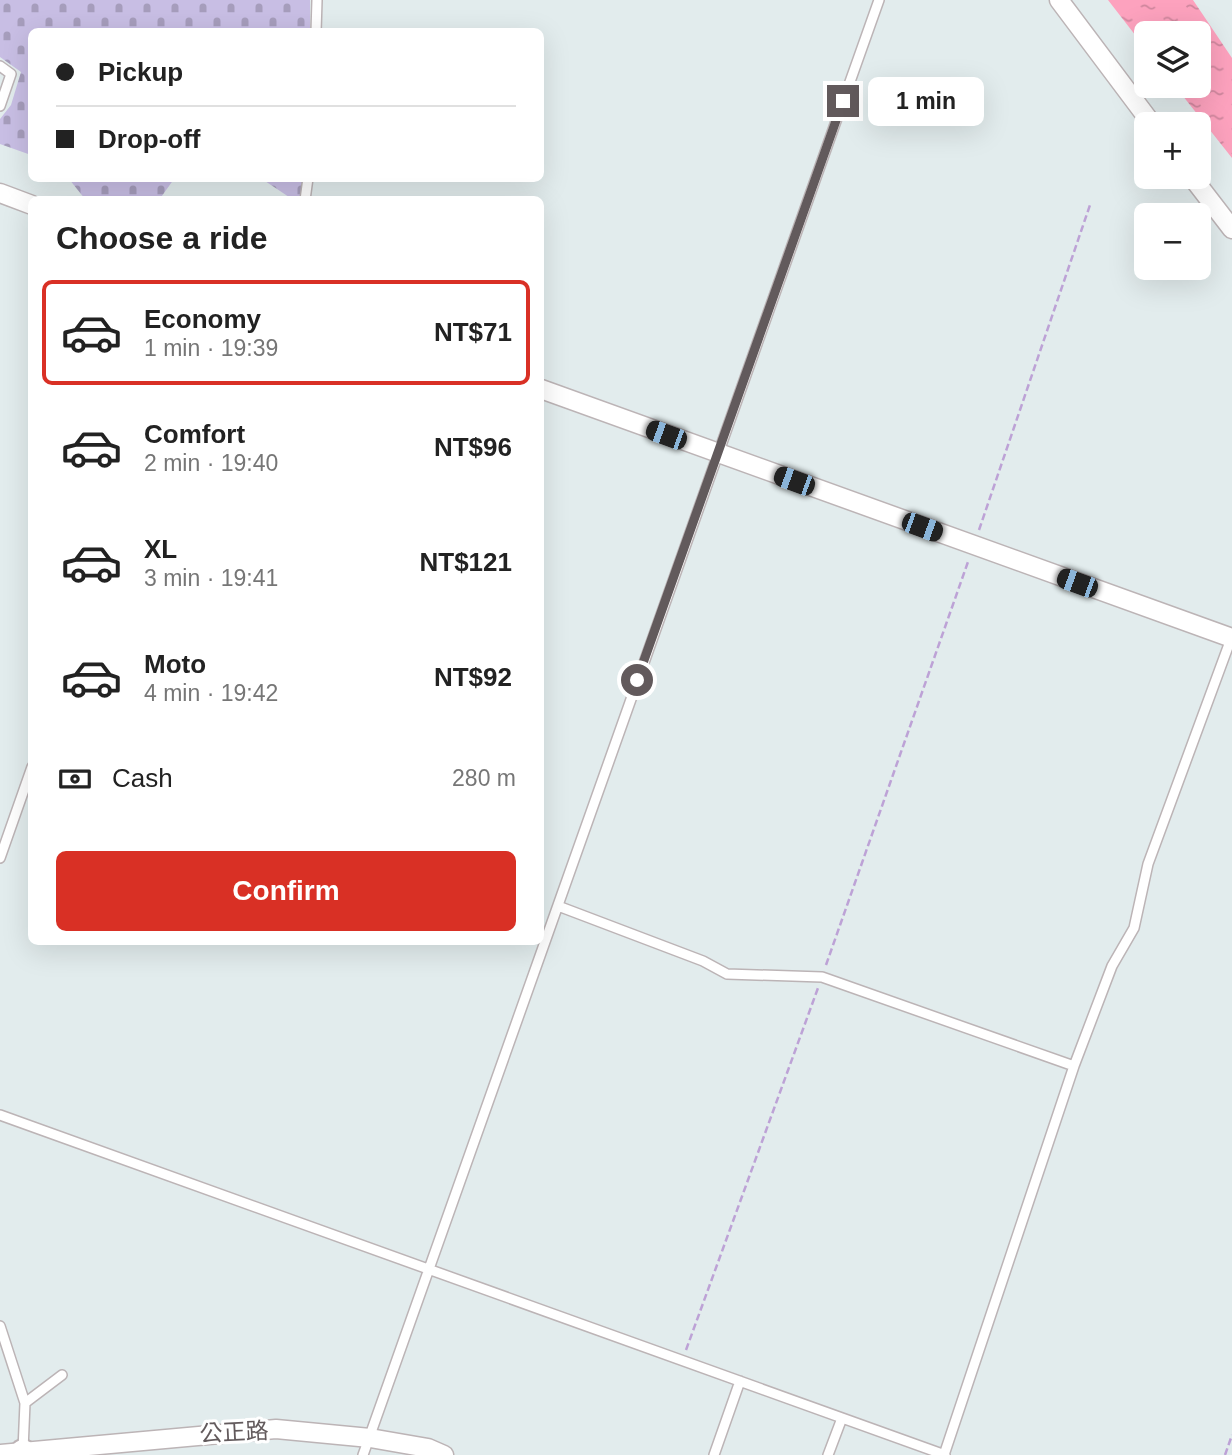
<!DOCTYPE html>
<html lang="en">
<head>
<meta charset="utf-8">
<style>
  body { margin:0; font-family:Helvetica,"Noto Sans TC",sans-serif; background:#f2f2f2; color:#222; height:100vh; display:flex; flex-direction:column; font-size:26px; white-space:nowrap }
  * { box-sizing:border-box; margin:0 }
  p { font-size:23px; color:#767676 }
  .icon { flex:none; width:38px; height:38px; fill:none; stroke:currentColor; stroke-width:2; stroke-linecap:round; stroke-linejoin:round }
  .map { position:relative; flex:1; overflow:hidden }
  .sheet { position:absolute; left:28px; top:196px; width:516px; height:749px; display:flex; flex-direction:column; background:#fff; border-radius:10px; box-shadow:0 7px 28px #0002 }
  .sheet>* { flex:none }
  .top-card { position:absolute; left:28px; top:28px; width:516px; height:154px; border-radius:10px; box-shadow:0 7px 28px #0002; display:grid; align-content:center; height:154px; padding:0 28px; background:#fff }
  .controls { position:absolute; left:1134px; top:21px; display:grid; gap:14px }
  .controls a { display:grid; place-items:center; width:77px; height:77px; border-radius:10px; background:#fff; box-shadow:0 7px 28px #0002; font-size:35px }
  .end { position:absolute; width:32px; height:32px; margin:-16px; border:9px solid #625a5c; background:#fff; box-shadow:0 0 0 4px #fff }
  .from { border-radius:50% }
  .bubble { position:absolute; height:49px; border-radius:10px; background:#fff; box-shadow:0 7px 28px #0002; font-size:23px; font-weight:700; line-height:49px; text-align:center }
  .car { position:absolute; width:21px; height:42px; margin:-21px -10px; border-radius:9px; box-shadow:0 0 5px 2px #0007; background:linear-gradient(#222 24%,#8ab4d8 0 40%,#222 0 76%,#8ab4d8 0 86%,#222 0) }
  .top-card b { display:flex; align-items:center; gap:24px; height:66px; font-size:26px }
  .top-card b+b { border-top:2px solid #e0e0e0 }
  .top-card i { width:18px; height:18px; background:#222 }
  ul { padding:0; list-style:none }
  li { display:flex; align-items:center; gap:21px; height:105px; margin:0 14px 10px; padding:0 14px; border:4px solid transparent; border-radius:10px }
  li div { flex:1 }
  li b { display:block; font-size:26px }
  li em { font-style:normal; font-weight:700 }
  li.selected { border-color:#d93025 }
  li>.icon { width:63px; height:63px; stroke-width:1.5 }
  h2 { padding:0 28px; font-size:32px; line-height:84px }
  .pay { display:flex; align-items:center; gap:18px; height:77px; padding:0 28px; font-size:26px }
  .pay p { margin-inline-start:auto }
  .button { display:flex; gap:14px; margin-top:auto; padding:14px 28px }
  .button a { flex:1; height:80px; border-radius:10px; background:#d93025; color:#fff; font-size:28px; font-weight:700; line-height:80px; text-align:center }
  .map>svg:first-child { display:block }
  .cemetery { fill:url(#cemetery-stones) }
  .water { fill:url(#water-ripples) }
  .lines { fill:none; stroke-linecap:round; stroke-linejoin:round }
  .lane-casing { stroke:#bcb4b6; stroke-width:12 }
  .street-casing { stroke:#bcb4b6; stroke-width:21 }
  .secondary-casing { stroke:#bcb3b5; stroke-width:28 }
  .path { stroke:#bda2d6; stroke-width:2.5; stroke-dasharray:7 3.5; stroke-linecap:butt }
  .lane { stroke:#fff; stroke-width:9 }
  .street { stroke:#fff; stroke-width:18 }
  .secondary { stroke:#fff; stroke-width:24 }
  .route { stroke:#625a5c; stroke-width:9 }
  .labels { text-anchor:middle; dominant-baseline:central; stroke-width:6; stroke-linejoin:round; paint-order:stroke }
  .street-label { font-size:23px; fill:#625a5c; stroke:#fff }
</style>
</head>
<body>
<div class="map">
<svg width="1232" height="1455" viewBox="0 0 1232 1455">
  <defs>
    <pattern id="cemetery-stones" width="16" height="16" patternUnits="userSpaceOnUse" patternTransform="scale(1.75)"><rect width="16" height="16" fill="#c8bee4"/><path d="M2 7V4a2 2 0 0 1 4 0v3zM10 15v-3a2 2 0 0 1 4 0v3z" fill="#a69dbc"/></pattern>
    <pattern id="water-ripples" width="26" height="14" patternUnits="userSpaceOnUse" patternTransform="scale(1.75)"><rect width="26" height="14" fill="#fda2be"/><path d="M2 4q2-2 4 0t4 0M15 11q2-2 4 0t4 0" fill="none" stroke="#d0879e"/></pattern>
  </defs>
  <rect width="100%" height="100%" fill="#e2eced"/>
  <path class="cemetery" d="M0 0H310V31L32 32 31 155 0 144V119L11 105 21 72 0 57Z
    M69 179H174L159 200 85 199Z
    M262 179H303L300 199H292Z"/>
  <path class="water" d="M1108 0H1193L1232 58V158L1175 86H1199V33H1146V49Z"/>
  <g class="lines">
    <defs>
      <path id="lane" d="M316 32 317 0
        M0 66 11 74 0 106
        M305 200 308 178
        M0 858 32 767
        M558 906 703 961 727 974 822 977 1074 1066
        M0 1115 945 1455
        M0 1326 25 1403 23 1450
        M25 1403 62 1375
        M363 1455 879 0
        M714 1455 740 1381
        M828 1455 842 1418
        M944 1455 1074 1066 1112 966 1134 928 1148 864 1232 636"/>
      <path id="street" d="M1059 0 1152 124
        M1192 177 1232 229
        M0 193 32 205
        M541 389 1232 638
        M0 1454 276 1429 370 1438 428 1448 444 1455"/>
      <path id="secondary" d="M23 1452V1455"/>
    </defs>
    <use href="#lane" class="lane-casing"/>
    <use href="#street" class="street-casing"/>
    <use href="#secondary" class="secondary-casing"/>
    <path class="path" d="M979 530 1090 205
      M826 965 969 559
      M686 1350 818 988
      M1225 1455 1232 1435"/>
    <use href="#lane" class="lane"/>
    <use href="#street" class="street"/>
    <use href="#secondary" class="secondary"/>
  </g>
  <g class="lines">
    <path class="route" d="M637 680 843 101"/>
  </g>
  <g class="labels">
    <g class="street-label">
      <text transform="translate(234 1432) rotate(-3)">公正路</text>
    </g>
  </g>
</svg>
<div class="controls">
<a><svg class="icon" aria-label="layers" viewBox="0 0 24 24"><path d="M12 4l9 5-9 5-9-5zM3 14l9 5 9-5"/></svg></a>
<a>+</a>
<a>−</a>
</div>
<i class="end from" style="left:637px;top:680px"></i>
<i class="end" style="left:843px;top:101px"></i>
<div class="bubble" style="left:868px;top:77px;width:116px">1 min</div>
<i class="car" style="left:666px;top:435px;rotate:290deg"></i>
<i class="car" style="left:794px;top:481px;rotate:290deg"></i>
<i class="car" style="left:922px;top:527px;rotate:110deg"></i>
<i class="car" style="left:1077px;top:583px;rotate:290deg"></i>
<div class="top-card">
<b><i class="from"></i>Pickup</b>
<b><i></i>Drop-off</b>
</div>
<section class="sheet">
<h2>Choose a ride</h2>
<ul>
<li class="selected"><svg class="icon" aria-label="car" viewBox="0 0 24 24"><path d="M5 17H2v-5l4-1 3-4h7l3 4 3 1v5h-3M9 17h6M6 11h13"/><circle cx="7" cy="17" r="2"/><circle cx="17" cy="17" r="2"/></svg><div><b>Economy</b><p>1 min · 19:39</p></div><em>NT$71</em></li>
<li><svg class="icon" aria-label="car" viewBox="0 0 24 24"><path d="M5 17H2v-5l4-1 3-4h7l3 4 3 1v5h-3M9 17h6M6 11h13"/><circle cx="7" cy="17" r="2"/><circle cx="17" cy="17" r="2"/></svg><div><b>Comfort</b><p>2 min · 19:40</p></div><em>NT$96</em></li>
<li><svg class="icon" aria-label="car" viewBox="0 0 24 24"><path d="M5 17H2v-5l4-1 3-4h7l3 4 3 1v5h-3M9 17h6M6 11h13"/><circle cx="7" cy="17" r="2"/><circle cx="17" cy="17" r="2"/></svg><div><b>XL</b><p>3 min · 19:41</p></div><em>NT$121</em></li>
<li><svg class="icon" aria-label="car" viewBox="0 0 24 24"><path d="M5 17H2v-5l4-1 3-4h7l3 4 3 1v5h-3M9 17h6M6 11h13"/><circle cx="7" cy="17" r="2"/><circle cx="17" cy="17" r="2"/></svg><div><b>Moto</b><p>4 min · 19:42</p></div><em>NT$92</em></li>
</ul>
<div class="pay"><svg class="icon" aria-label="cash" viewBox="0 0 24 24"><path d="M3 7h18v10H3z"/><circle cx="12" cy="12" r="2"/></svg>Cash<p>280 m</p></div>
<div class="button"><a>Confirm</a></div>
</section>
</div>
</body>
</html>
